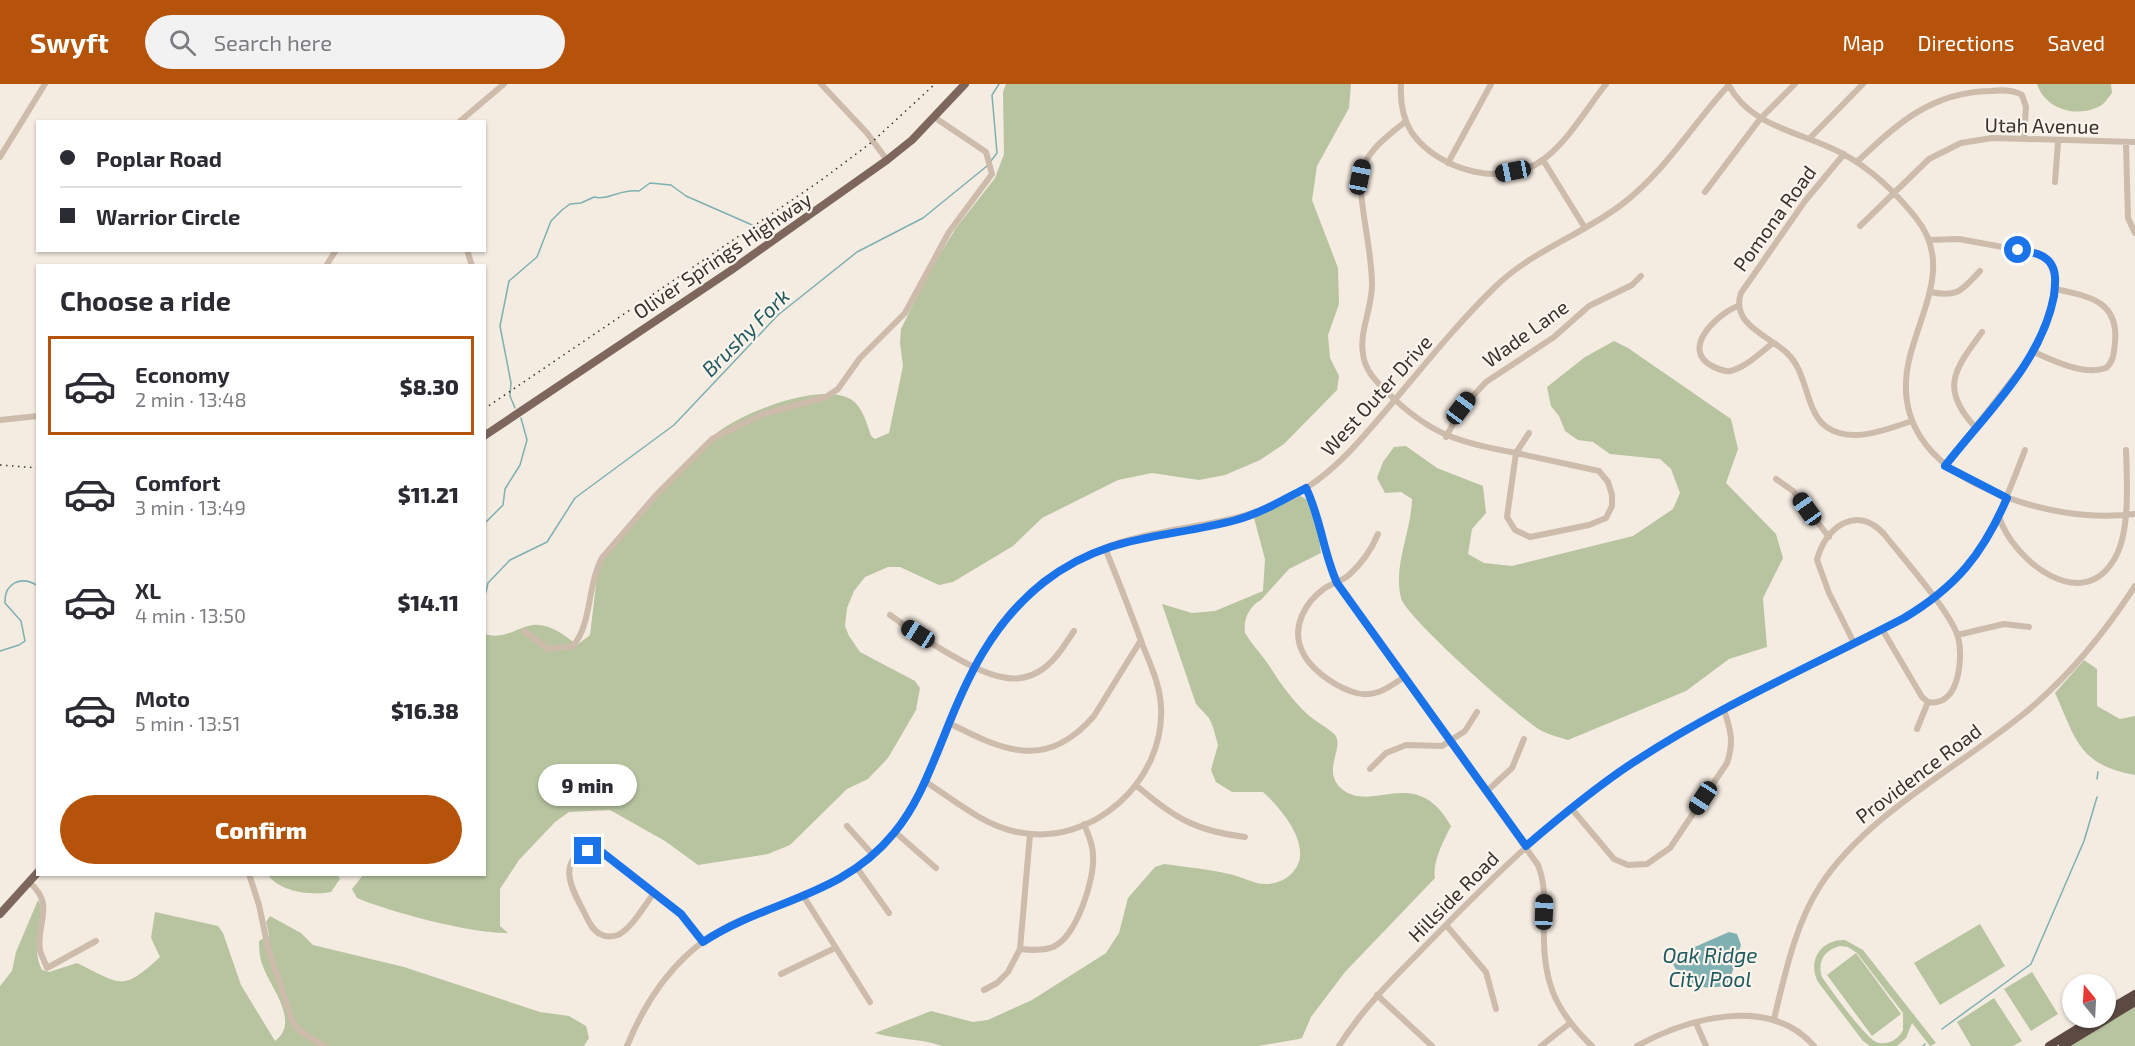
<!DOCTYPE html>
<html lang="en">
<head>
<meta charset="utf-8">
<style>
  body { margin:0; font-family:"Exo 2",sans-serif; background:#f2f2f3; color:#2b2b33; height:100vh; display:flex; flex-direction:column; font-size:22px; white-space:nowrap }
  * { box-sizing:border-box; margin:0 }
  p { font-size:20px; color:#7c7c81 }
  .icon { flex:none; width:33px; height:33px; fill:none; stroke:currentColor; stroke-width:2; stroke-linecap:round; stroke-linejoin:round }
  .map { position:relative; flex:1; overflow:hidden }
  .drawer { position:absolute; left:36px; top:180px; width:450px; height:612px; display:flex; flex-direction:column; background:#fff; border-radius:0px; box-shadow:0 2px 4px #0004 }
  .drawer>* { flex:none }
  .hud { position:absolute; left:36px; top:36px; width:450px; height:132px; border-radius:0px; box-shadow:0 2px 4px #0004; display:grid; align-content:center; height:132px; padding:0 24px; background:#fff }
  .needle { width:39px; rotate:342deg }
  .tools { position:absolute; left:2062px; top:890px; display:grid; gap:12px }
  .tools a { display:grid; place-items:center; width:54px; height:54px; border-radius:50%; background:#fff; box-shadow:0 2px 4px #0004; font-size:30px }
  .end { position:absolute; width:27px; height:27px; margin:-14px; border:8px solid #1a73e8; background:#fff; box-shadow:0 0 0 3px #fff }
  .from { border-radius:50% }
  .bubble { position:absolute; height:42px; border-radius:21px; background:#fff; box-shadow:0 2px 4px #0004; font-size:20px; font-weight:800; line-height:42px; text-align:center }
  .car { position:absolute; width:18px; height:36px; margin:-18px -9px; border-radius:8px; box-shadow:0 0 4px 2px #0007; background:linear-gradient(#222 24%,#8ab4d8 0 40%,#222 0 76%,#8ab4d8 0 86%,#222 0) }
  .hud b { display:flex; align-items:center; gap:21px; height:57px; font-size:22px }
  .hud b+b { border-top:2px solid #e1e1e2 }
  .hud i { width:15px; height:15px; background:#2b2b33 }
  ul { padding:0; list-style:none }
  li { display:flex; align-items:center; gap:18px; height:99px; margin:0 12px 9px; padding:0 12px; border:3px solid transparent; border-radius:0px }
  li div { flex:1 }
  li b { display:block; font-size:22px }
  li em { font-style:normal; font-weight:800 }
  li.active { border-color:#b45309 }
  li>.icon { width:54px; height:54px; stroke-width:1.5 }
  h2 { padding:0 24px; font-size:27px; line-height:72px }
  .action { display:flex; gap:12px; margin-top:auto; padding:12px 24px }
  .action a { flex:1; height:69px; border-radius:36px; background:#b45309; color:#fff; font-size:24px; font-weight:800; line-height:69px; text-align:center }
  header { display:flex; align-items:center; gap:36px; box-sizing:border-box; height:84px; padding:0 30px; background:#b45309; color:#fff }
  header strong { font-size:28px }
  nav { display:flex; gap:33px; margin-inline-start:auto; font-size:21px }
  .search { width:420px; height:54px; background:#f2f2f3; display:flex; align-items:center; gap:15px; box-sizing:border-box; padding:0 21px; border-radius:33px; color:#7c7c81; font-size:22px }
  .map>svg:first-child { display:block }
  .green { fill:#b8c4a0; fill-rule:evenodd }
  .water { fill:#7fb0b2 }
  .lines { fill:none; stroke-linecap:round; stroke-linejoin:round }
  .stream { stroke:#7fb0b2; stroke-width:1.5 }
  .minor { stroke:#cdbbac; stroke-width:6 }
  .major { stroke:#7d675c; stroke-width:8 }
  .highway { stroke:#5c4a42; stroke-width:8 }
  .rail { stroke:#3b302b; stroke-width:1.5; stroke-dasharray:1.5 4.5; stroke-linecap:butt }
  .route { stroke:#1a73e8; stroke-width:8 }
  .labels { text-anchor:middle; dominant-baseline:central; stroke-width:4.5; stroke-linejoin:round; paint-order:stroke }
  .street-label { font-size:20px; fill:#3b302b; stroke:#fbf5ee }
  .water-label { font-size:21px; font-style:italic; fill:#1f5a5e; stroke:#fbf5ee }
</style>
</head>
<body>
<header>
<strong>Swyft</strong>
<div class="search"><svg class="icon" aria-label="search" viewBox="0 0 24 24"><circle cx="10" cy="10" r="6"/><path d="M15 15l6 6"/></svg>Search here</div>
<nav><a>Map</a><a>Directions</a><a>Saved</a></nav>
</header>
<div class="map">
<svg width="2135" height="962" viewBox="0 0 2135 962">
  <rect width="100%" height="100%" fill="#f4ebe1"/>
  <path class="green" d="M1006 0H1351L1349 24 1317 82 1312 116 1338 184 1339 220 1328 251 1330 274 1339 292 1337 306 1284 360 1260 376 1225 391 1199 396 1152 389 1118 396 1042 434 1013 462 953 498 939 501 900 483H888L865 493 854 507 847 524 845 542 849 552 860 568 915 597 920 604 916 626 888 674 868 695 847 705 790 761 768 770 698 781 665 757 610 726 569 728 555 738 519 776 500 805V842L508 849C473 850 390 828 357 814L352 805 363 791 484 790 485 550C508 557 521 539 539 541 553 542 566 552 577 561L590 551 598 484 610 464C644 427 675 387 712 353 736 330 822 296 852 316 863 324 867 340 871 352L875 355 889 349 903 282 900 259 901 245 927 192 956 144 995 94 1004 70 1003 8Z
    M2037 0H2111L2112 9C2108 14 2104 21 2098 23 2076 34 2045 25 2037 0Z
    M1614 257 1628 264 1731 335 1738 365 1726 399 1776 450 1783 474 1763 514 1767 563 1729 575 1686 607 1568 656C1559 653 1550 651 1542 647 1521 636 1405 532 1401 514 1393 480 1411 450 1412 415L1401 408 1385 409 1377 394 1383 378 1394 363 1406 362 1437 384 1483 402 1486 429 1472 445 1468 470 1484 479 1512 482 1633 452 1673 425 1680 409 1671 385 1660 375 1610 370 1593 358 1578 356 1565 347 1559 332 1551 322 1547 303 1585 273Z
    M1300 412C1319 418 1318 452 1321 469L1289 485 1261 516C1249 522 1243 536 1245 549 1253 562 1264 573 1272 586 1281 601 1293 616 1306 629 1313 636 1330 645 1335 651 1345 664 1320 688 1343 706 1374 729 1416 680 1451 742 1444 756 1432 778 1435 794L1345 888 1311 933 1302 954 1299 955 1258 962H942C920 954 897 956 875 949L931 927 973 938 988 936 1032 916 1106 869 1119 849 1128 814 1155 783 1164 780C1186 783 1208 785 1229 790 1241 792 1253 800 1265 800 1276 800 1286 796 1293 788 1315 764 1281 724 1263 708H1232L1216 698 1211 686 1218 661 1213 643 1209 634 1196 620 1162 520 1192 529 1215 527 1263 507 1265 475 1254 434Z
    M2084 576 2097 585V622L2120 635 2135 632V691C2078 680 2077 657 2055 609Z
    M268 791H338L340 795 331 808C312 812 280 808 268 791Z
    M38 816C49 834 28 859 42 886L49 888 77 879C122 901 122 908 160 873L151 854 155 828 218 842 223 849 241 901 275 957C300 939 272 905 264 885 260 876 259 867 259 857L269 851 266 838 270 832 301 849 313 861 404 883 540 928 569 932 586 942 589 954 584 962H0V902L12 887 16 868Z
    M1980 840 2005 882 1940 921 1914 879Z
    M1845 856 1863 866 1936 959 1930 962 1912 939 1906 954 1897 962H1870L1863 957 1818 898C1807 877 1821 855 1845 856ZM1840 862 1848 863 1857 869 1903 929V946C1898 956 1887 962 1876 958 1865 953 1830 905 1822 893 1817 878 1824 866 1840 862Z
    M1856 869 1901 930 1872 952 1827 891Z
    M2032 888 2058 930 2031 947 2004 905Z
    M1994 914 2022 957 2013 962H1971L1957 938Z
    M2135 921V962H2067Z"/>
  <path class="water" d="M1729 848 1737 850 1741 861 1728 901C1705 907 1684 903 1673 880L1681 869Z"/>
  <g class="lines">
    <path class="stream" d="M990 78 997 69 992 11 999 0
      M515 324 510 312 511 299 500 242 509 197 537 173 551 137 562 126 570 120 581 119 594 113C608 117 621 104 639 107L650 99 671 101 686 112 759 144 787 134
      M484 440 503 421 505 405 520 381 527 356 521 334
      M484 516 488 499 510 476 547 458 575 414 674 341 778 231 857 168 923 134 987 82
      M0 567 19 561 25 557 21 537 5 519C4 499 21 491 38 502
      M2097 695 2098 688
      M1942 945 2031 880 2084 757 2097 713
      M1923 962 1925 960"/>
    <path class="minor" d="M821 0 867 49 887 76
      M1401 0C1400 16 1403 35 1412 49 1439 87 1505 105 1544 75 1569 56 1587 24 1606 0
      M1728 0C1751 45 1805 48 1845 71 1872 86 1897 110 1916 134 1952 178 1922 225 1910 272 1893 338 1931 381 1989 406 2034 426 2086 436 2135 430
      M1406 37C1387 53 1365 67 1360 93 1361 128 1371 163 1372 198 1373 223 1359 246 1363 270 1365 287 1376 297 1387 308 1430 351 1458 358 1516 369L1529 349
      M459 38 504 0
      M1810 54 1863 0
      M2126 60 2128 134 2135 149
      M1844 70 1805 117 1741 209C1730 240 1769 252 1787 269 1809 290 1805 330 1828 344 1853 360 1887 345 1912 337
      M0 73 45 0
      M1543 76 1585 144
      M1857 78C1896 40 1932 8 1990 7 2000 6 2013 5 2022 11L2026 23 2024 55
      M1448 79 1491 0
      M2055 98 2058 58
      M1705 108 1760 35 1795 0
      M1860 142 1929 75 1961 59 1992 54 2135 58
      M1929 156 1959 155 2035 169 2049 177 2056 195 2048 237 2034 268 1945 382
      M467 166 472 182
      M326 182 336 166
      M1931 208C1958 214 1962 206 1980 187
      M1738 222C1717 230 1680 265 1712 282 1718 285 1724 288 1730 287 1745 284 1761 268 1773 259
      M2034 268C2054 277 2084 292 2106 284 2114 277 2114 268 2115 258 2119 216 2087 212 2055 205
      M0 336 38 332
      M1975 343C1939 304 1955 285 1982 248
      M1446 353 1461 325 1486 298 1554 253 1589 222 1632 201 1641 192
      M1516 369 1599 387 1608 398 1612 411V422L1606 434 1589 441 1530 453 1515 446 1507 433Z
      M1776 395 1793 407 1829 453
      M1306 404C1321 435 1323 468 1337 499L1538 781C1546 801 1544 820 1544 841 1542 894 1553 925 1592 962
      M1999 433C2014 478 2086 534 2117 470 2130 443 2127 395 2126 366
      M1378 450C1371 467 1362 479 1349 491 1342 497 1333 499 1325 504 1305 518 1291 543 1302 567 1310 585 1332 600 1350 607 1372 616 1387 605 1404 593
      M890 531C915 549 972 588 1002 593 1014 596 1027 594 1038 588 1054 579 1064 562 1074 547
      M1882 545 1922 613 1928 618
      M524 547 548 565 573 562C592 540 587 502 602 474L657 410 712 355 763 330 826 313 838 305 860 274 905 229 949 148 992 90 986 68 934 33
      M1957 551 2004 540 2029 543
      M1854 559 1829 509 1817 476C1825 443 1857 420 1884 450 1902 473 1951 528 1958 553 1962 567 1960 590 1954 603 1949 614 1940 620 1928 618
      M949 639C1004 667 1046 687 1094 632L1141 556
      M1917 645 1928 618
      M1370 685 1386 669 1406 661 1442 662 1465 647 1477 628
      M926 698C954 716 983 741 1017 748 1092 764 1165 697 1161 623 1160 601 1151 582 1143 562 1131 529 1118 496 1105 464
      M1137 702C1174 734 1196 747 1245 753
      M1487 707 1512 684 1524 655
      M1571 724 1614 775 1628 781 1647 780 1670 764 1727 679C1734 659 1731 646 1724 626
      M847 742 873 771
      M895 748 936 784
      M593 766 603 769 654 809C644 822 632 844 618 851 612 853 605 853 600 850 592 846 588 836 584 828 572 806 554 773 593 766Z
      M857 784 889 829
      M249 790 259 821 268 864 293 939 300 947 324 962
      M29 798C56 821 36 838 40 866 41 871 45 878 47 884L96 857
      M654 809 680 830 703 858
      M804 813 870 918
      M1446 841 1486 888 1496 925
      M1020 865C1031 866 1043 867 1053 863 1076 853 1095 796 1093 771 1093 760 1088 750 1084 740
      M781 890 835 864
      M984 906 997 899 1008 888 1020 865 1030 750
      M1377 911 1432 962
      M1774 935C1785 890 1795 841 1820 802 1865 732 1957 684 2021 632 2066 596 2104 550 2135 502
      M1696 939 1706 962
      M627 962C651 903 688 856 748 833 792 815 835 804 871 773 952 702 946 579 1032 508 1059 485 1090 467 1125 457 1190 438 1245 443 1306 404 1339 383 1363 353 1388 324 1422 284 1456 241 1494 204 1531 167 1580 152 1621 121 1664 89 1692 41 1728 2
      M1339 962C1366 919 1402 886 1437 850 1496 790 1555 732 1624 685 1712 625 1811 583 1904 534 1979 489 1995 444 2025 366
      M1541 962 1570 939
      M1637 962C1688 934 1770 911 1814 962"/>
    <path class="major" d="M484 352 730 187 887 76 912 56 965 0
      M0 830 38 788"/>
    <path class="highway" d="M2106 927 2135 910
      M2049 962 2096 933
      M2063 962 2135 918"/>
    <path class="rail" d="M484 325 820 97 872 58 935 0
      M0 381 38 384"/>
  </g>
  <g class="lines">
    <path class="route" d="M588 767 603 769 681 830 703 858C769 815 841 814 894 749 918 720 930 686 944 652 967 593 992 539 1044 498 1107 449 1165 455 1236 436 1261 429 1283 416 1306 404 1321 435 1323 468 1337 499L1526 762C1561 732 1596 703 1634 678 1719 622 1814 581 1904 534 1956 503 1983 470 2007 414L1945 382C1986 329 2041 279 2054 212 2055 202 2057 189 2051 180 2044 169 2030 168 2018 166"/>
  </g>
  <g class="labels">
    <g class="street-label">
      <text transform="translate(2042 41) rotate(1)">Utah Avenue</text>
      <text transform="translate(1774 134) rotate(-54)">Pomona Road</text>
      <text transform="translate(722 171) rotate(-34)">Oliver Springs Highway</text>
      <text transform="translate(1525 249) rotate(-36)">Wade Lane</text>
      <text transform="translate(1376 311) rotate(-48)">West Outer Drive</text>
      <text transform="translate(1918 689) rotate(-37)">Providence Road</text>
      <text transform="translate(1453 812) rotate(-45)">Hillside Road</text>
    </g>
    <g class="water-label">
      <text transform="translate(745 248) rotate(-45)">Brushy Fork</text>
      <text x="1710" y="870">Oak Ridge<tspan x="1710" dy="24">City Pool</tspan></text>
    </g>
  </g>
</svg>
<div class="tools">
<a><svg class="needle" viewBox="-14 -14 28 28"><path d="M0-13l5 13h-10z" fill="#e53935"/><path d="M0 13l5-13h-10z" fill="#7c7c81"/></svg></a>
</div>
<i class="end from" style="left:2018px;top:166px"></i>
<i class="end" style="left:588px;top:767px"></i>
<div class="bubble" style="left:538px;top:680px;width:99px">9 min</div>
<i class="car" style="left:1513px;top:87px;rotate:259deg"></i>
<i class="car" style="left:1360px;top:93px;rotate:11deg"></i>
<i class="car" style="left:1461px;top:324px;rotate:37deg"></i>
<i class="car" style="left:1807px;top:425px;rotate:325deg"></i>
<i class="car" style="left:918px;top:550px;rotate:302deg"></i>
<i class="car" style="left:1703px;top:714px;rotate:213deg"></i>
<i class="car" style="left:1544px;top:828px;rotate:2deg"></i>
<div class="hud">
<b><i class="from"></i>Poplar Road</b>
<b><i></i>Warrior Circle</b>
</div>
<section class="drawer">
<h2>Choose a ride</h2>
<ul>
<li class="active"><svg class="icon" aria-label="car" viewBox="0 0 24 24"><path d="M5 17H2v-5l4-1 3-4h7l3 4 3 1v5h-3M9 17h6M6 11h13"/><circle cx="7" cy="17" r="2"/><circle cx="17" cy="17" r="2"/></svg><div><b>Economy</b><p>2 min · 13:48</p></div><em>$8.30</em></li>
<li><svg class="icon" aria-label="car" viewBox="0 0 24 24"><path d="M5 17H2v-5l4-1 3-4h7l3 4 3 1v5h-3M9 17h6M6 11h13"/><circle cx="7" cy="17" r="2"/><circle cx="17" cy="17" r="2"/></svg><div><b>Comfort</b><p>3 min · 13:49</p></div><em>$11.21</em></li>
<li><svg class="icon" aria-label="car" viewBox="0 0 24 24"><path d="M5 17H2v-5l4-1 3-4h7l3 4 3 1v5h-3M9 17h6M6 11h13"/><circle cx="7" cy="17" r="2"/><circle cx="17" cy="17" r="2"/></svg><div><b>XL</b><p>4 min · 13:50</p></div><em>$14.11</em></li>
<li><svg class="icon" aria-label="car" viewBox="0 0 24 24"><path d="M5 17H2v-5l4-1 3-4h7l3 4 3 1v5h-3M9 17h6M6 11h13"/><circle cx="7" cy="17" r="2"/><circle cx="17" cy="17" r="2"/></svg><div><b>Moto</b><p>5 min · 13:51</p></div><em>$16.38</em></li>
</ul>
<div class="action"><a>Confirm</a></div>
</section>
</div>
</body>
</html>
